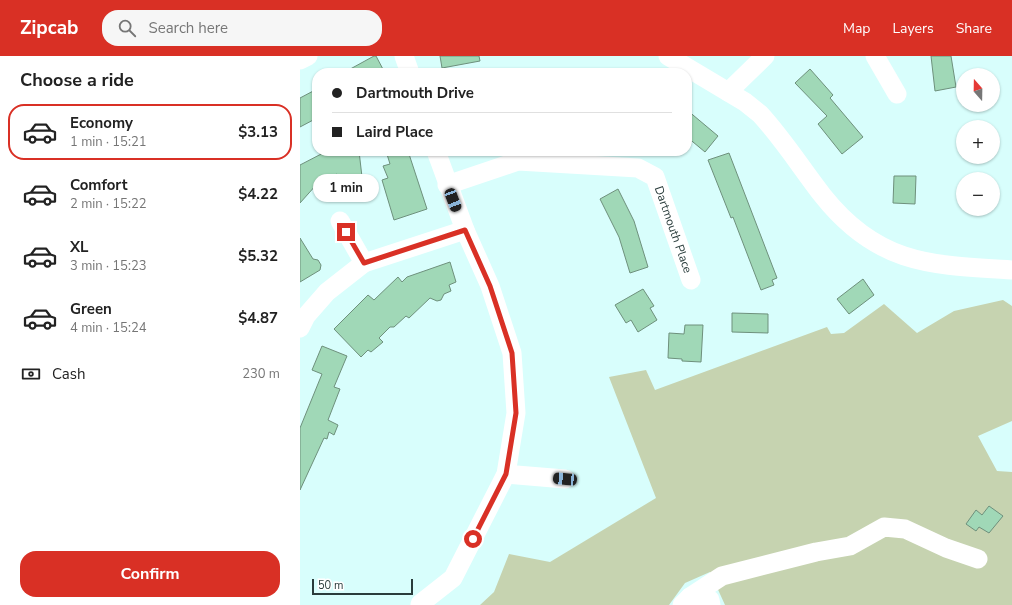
<!DOCTYPE html>
<html lang="en">
<head>
<meta charset="utf-8">
<style>
  body { margin:0; font-family:"Nunito Sans",sans-serif; background:#f6f6f6; color:#222; height:100vh; display:flex; flex-direction:column; font-size:15px; white-space:nowrap }
  * { box-sizing:border-box; margin:0 }
  p { font-size:13px; color:#767676 }
  .icon { flex:none; width:22px; height:22px; fill:none; stroke:currentColor; stroke-width:2; stroke-linecap:round; stroke-linejoin:round }
  .map { position:relative; flex:1; overflow:hidden }
  .drawer { display:flex; flex-direction:column; background:#fff; width:300px }
  .drawer>* { flex:none }
  .top-card { position:absolute; left:12px; top:12px; width:380px; height:88px; border-radius:16px; box-shadow:0 1px 3px #0004; display:grid; align-content:center; height:88px; padding:0 20px; background:#fff }
  .needle { width:26px; rotate:340deg }
  .controls { position:absolute; left:656px; top:12px; display:grid; gap:8px }
  .controls a { display:grid; place-items:center; width:44px; height:44px; border-radius:50%; background:#fff; box-shadow:0 1px 3px #0004; font-size:20px }
  .scale { position:absolute; left:12px; bottom:10px; width:101px; box-sizing:border-box; padding-left:4px; border:2px solid #293c3b; border-top:0; font-size:11px; line-height:14px; white-space:nowrap; color:#293c3b; -webkit-text-stroke:3px #fff; paint-order:stroke }
  .end { position:absolute; width:18px; height:18px; margin:-9px; border:5px solid #d93025; background:#fff; box-shadow:0 0 0 2px #fff }
  .from { border-radius:50% }
  .bubble { position:absolute; height:28px; border-radius:14px; background:#fff; box-shadow:0 1px 3px #0004; font-size:13px; font-weight:700; line-height:28px; text-align:center }
  .car { position:absolute; width:12px; height:24px; margin:-12px -6px; border-radius:5px; box-shadow:0 0 3px 1px #0007; background:linear-gradient(#222 24%,#8ab4d8 0 40%,#222 0 76%,#8ab4d8 0 86%,#222 0) }
  .top-card b { display:flex; align-items:center; gap:14px; height:38px; font-size:15px }
  .top-card b+b { border-top:1px solid #e0e0e0 }
  .top-card i { width:10px; height:10px; background:#222 }
  ul { padding:0; list-style:none }
  li { display:flex; align-items:center; gap:12px; height:56px; margin:0 8px 6px; padding:0 12px; border:2px solid transparent; border-radius:16px }
  li div { flex:1 }
  li b { display:block; font-size:15px }
  li em { font-style:normal; font-weight:700 }
  li.on { border-color:#d93025 }
  li>.icon { width:36px; height:36px; stroke-width:1.5 }
  h2 { padding:0 20px; font-size:18px; line-height:48px }
  .pay { display:flex; align-items:center; gap:10px; height:44px; padding:0 20px; font-size:15px }
  .pay p { margin-inline-start:auto }
  .primary-button { display:flex; gap:8px; margin-top:auto; padding:8px 20px }
  .primary-button a { flex:1; height:46px; border-radius:16px; background:#d93025; color:#fff; font-size:16px; font-weight:700; line-height:46px; text-align:center }
  header { display:flex; align-items:center; gap:24px; box-sizing:border-box; height:56px; padding:0 20px; background:#d93025; color:#fff }
  header strong { font-size:19px }
  nav { display:flex; gap:22px; margin-inline-start:auto; font-size:14px }
  .search { width:280px; height:36px; background:#f6f6f6; display:flex; align-items:center; gap:10px; box-sizing:border-box; padding:0 14px; border-radius:16px; color:#767676; font-size:15px }
  main { display:flex; flex:1; min-height:0 }
  .map>svg:first-child { display:block }
  .green { fill:#c6d3b0 }
  .building { fill:#a0d8b7; stroke:#6e907c }
  .lines { fill:none; stroke-linecap:round; stroke-linejoin:round }
  .minor { stroke:#fff; stroke-width:19 }
  .route { stroke:#d93025; stroke-width:5 }
  .labels { text-anchor:middle; dominant-baseline:central; stroke-width:3.5; stroke-linejoin:round; paint-order:stroke }
  .street-label { font-size:12px; fill:#293c3b; stroke:#fff }
</style>
</head>
<body>
<header>
<strong>Zipcab</strong>
<div class="search"><svg class="icon" aria-label="search" viewBox="0 0 24 24"><circle cx="10" cy="10" r="6"/><path d="M15 15l6 6"/></svg>Search here</div>
<nav><a>Map</a><a>Layers</a><a>Share</a></nav>
</header>
<main>
<section class="drawer">
<h2>Choose a ride</h2>
<ul>
<li class="on"><svg class="icon" aria-label="car" viewBox="0 0 24 24"><path d="M5 17H2v-5l4-1 3-4h7l3 4 3 1v5h-3M9 17h6M6 11h13"/><circle cx="7" cy="17" r="2"/><circle cx="17" cy="17" r="2"/></svg><div><b>Economy</b><p>1 min · 15:21</p></div><em>$3.13</em></li>
<li><svg class="icon" aria-label="car" viewBox="0 0 24 24"><path d="M5 17H2v-5l4-1 3-4h7l3 4 3 1v5h-3M9 17h6M6 11h13"/><circle cx="7" cy="17" r="2"/><circle cx="17" cy="17" r="2"/></svg><div><b>Comfort</b><p>2 min · 15:22</p></div><em>$4.22</em></li>
<li><svg class="icon" aria-label="car" viewBox="0 0 24 24"><path d="M5 17H2v-5l4-1 3-4h7l3 4 3 1v5h-3M9 17h6M6 11h13"/><circle cx="7" cy="17" r="2"/><circle cx="17" cy="17" r="2"/></svg><div><b>XL</b><p>3 min · 15:23</p></div><em>$5.32</em></li>
<li><svg class="icon" aria-label="car" viewBox="0 0 24 24"><path d="M5 17H2v-5l4-1 3-4h7l3 4 3 1v5h-3M9 17h6M6 11h13"/><circle cx="7" cy="17" r="2"/><circle cx="17" cy="17" r="2"/></svg><div><b>Green</b><p>4 min · 15:24</p></div><em>$4.87</em></li>
</ul>
<div class="pay"><svg class="icon" aria-label="cash" viewBox="0 0 24 24"><path d="M3 7h18v10H3z"/><circle cx="12" cy="12" r="2"/></svg>Cash<p>230 m</p></div>
<div class="primary-button"><a>Confirm</a></div>
</section>
<div class="map">
<svg width="712" height="549" viewBox="0 0 712 549">
  <rect width="100%" height="100%" fill="#d8fefc"/>
  <path class="green" d="M703 244 712 250V365L678 380 697 415 712 416V549H425L410 516 385 527 369 549H180L194 536 209 498 250 506 356 442 309 321 346 314 355 334 527 271 531 278 544 277 584 248 617 277 654 255Z"/>
  <path class="building" d="M74 0H76L85 17H43Z
    M140 0H179L180 5 142 12Z
    M631 0H651L656 31 635 35Z
    M510 13 533 39 530 42 563 81 542 98 518 68 527 60 495 27Z
    M17 33V62L0 71V42Z
    M387 54 418 80 405 96 387 81Z
    M27 95H59L62 121 41 122 37 118 17 128 0 147V109Z
    M86 95H108L127 153 94 164 82 124 88 122 83 110 90 108Z
    M429 97 477 222 472 224 474 229 461 234 433 161 431 162 408 104Z
    M594 120H616L615 148 593 147Z
    M318 133 334 165 348 211 330 217 319 181 300 143Z
    M0 182 13 203 18 204 21 209 20 214 0 226Z
    M150 206 156 226 149 229 151 235 144 238 141 244 137 245 130 242 109 262 106 260 94 271H90L79 282 83 286 71 296 68 294 61 301 34 273 68 239 74 244 98 221 102 226 107 221Z
    M563 223 574 239 549 258 537 243Z
    M343 233 354 250 350 252 357 264 338 276 331 264 326 267 315 249Z
    M432 257 468 258V277L432 276Z
    M385 269H403L401 306 382 305V303L368 302 369 277 384 278Z
    M22 290 47 300 34 331 40 333 28 364 38 369 34 379 29 376 27 383 24 382 0 434V372L22 318 12 314Z
    M689 450 703 460 689 477 679 471 676 475 666 468 676 454 682 459Z"/>
  <g class="lines">
    <g class="minor">
      <path d="M104 0 110 17"/>
      <path d="M368 0 445 46 460 58C483 83 502 113 523 140 578 209 631 209 712 214"/>
      <path d="M575 0 597 38"/>
      <path d="M0 4 8 0"/>
      <path d="M428 36 465 0"/>
      <path id="s1" d="M147 129 218 105 338 112 355 121 391 224"/>
      <path d="M40 165 64 207"/>
      <path d="M0 272 6 260 27 236 64 207 165 174"/>
      <path d="M206 418 265 423"/>
      <path d="M390 541 410 544 411 549"/>
      <path d="M120 548 153 522 206 418 216 357 212 297 190 230 165 174 136 95"/>
      <path d="M382 549 390 541 422 520 516 496 550 490 584 471 605 473 646 492 678 503"/>
    </g>
  </g>
  <g class="lines">
    <path class="route" d="M46 176 64 207 165 174 190 230 212 297 216 357 206 418 173 483"/>
  </g>
  <g class="labels">
    <g class="street-label">
      <text stroke="none"><textPath href="#s1" startOffset="270">Dartmouth Place</textPath></text>
    </g>
  </g>
</svg>
<div class="controls">
<a><svg class="needle" viewBox="-14 -14 28 28"><path d="M0-13l5 13h-10z" fill="#e53935"/><path d="M0 13l5-13h-10z" fill="#767676"/></svg></a>
<a>+</a>
<a>−</a>
</div>
<div class="scale">50 m</div>
<i class="end from" style="left:173px;top:483px"></i>
<i class="end" style="left:46px;top:176px"></i>
<div class="bubble" style="left:13px;top:118px;width:66px">1 min</div>
<i class="car" style="left:153px;top:144px;rotate:159deg"></i>
<i class="car" style="left:265px;top:423px;rotate:275deg"></i>
<div class="top-card">
<b><i class="from"></i>Dartmouth Drive</b>
<b><i></i>Laird Place</b>
</div>
</div>
</main>
</body>
</html>
